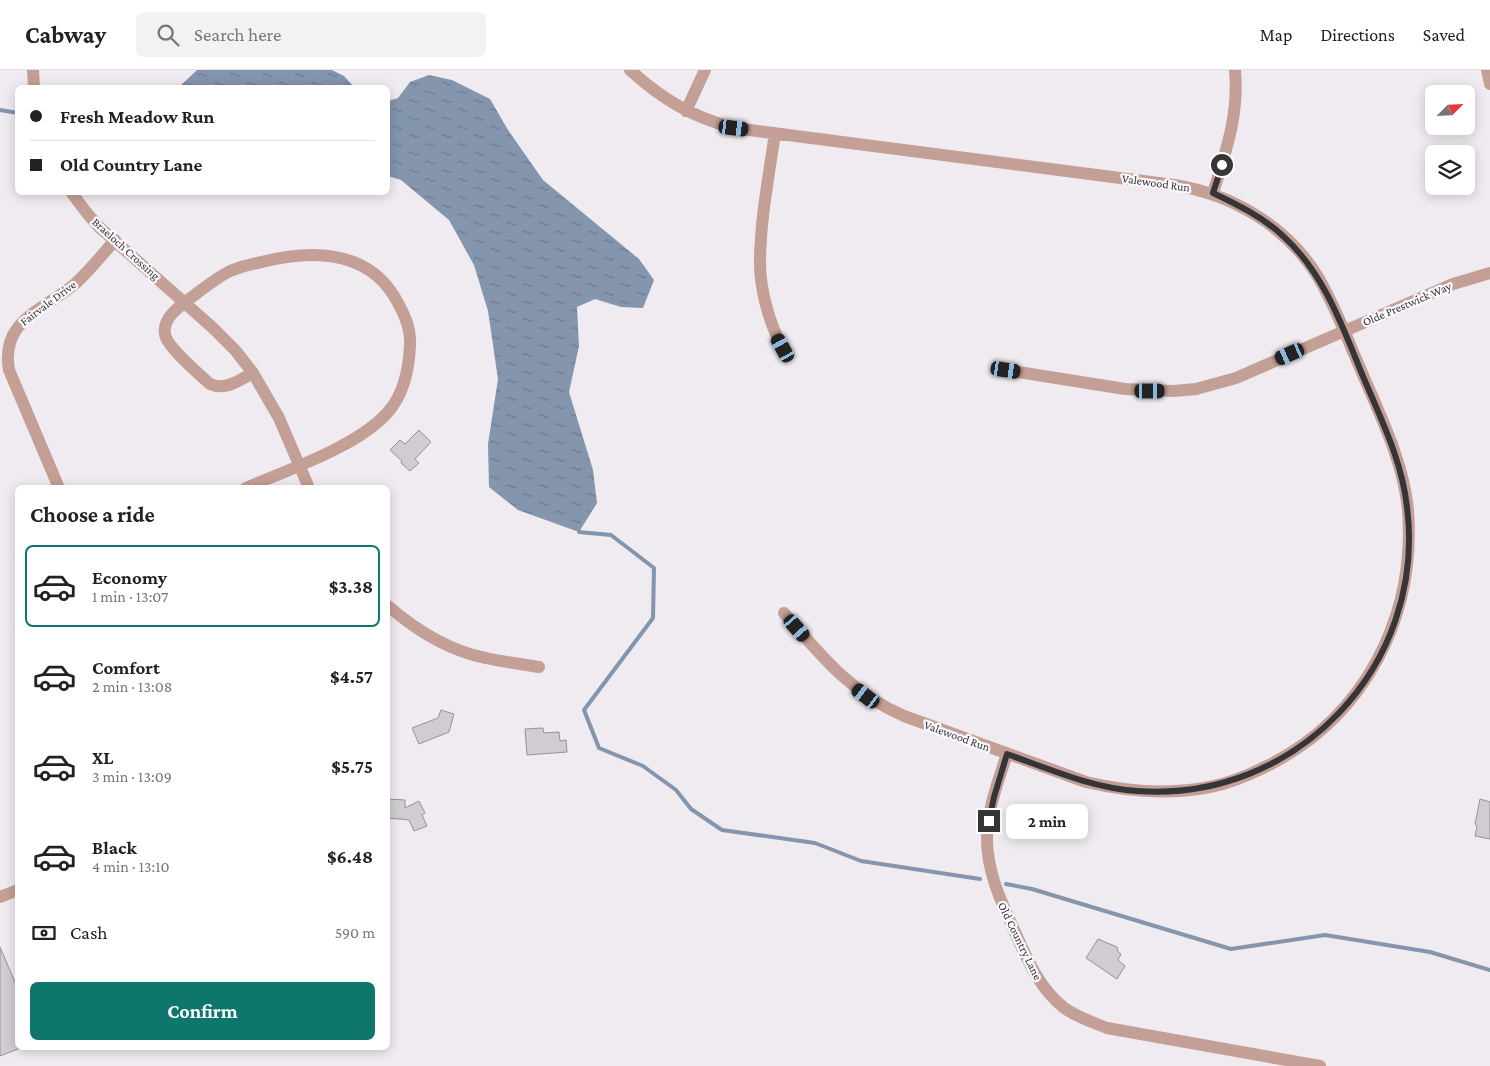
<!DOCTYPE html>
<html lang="en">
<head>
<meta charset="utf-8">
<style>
  body { margin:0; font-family:"Crimson Pro",serif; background:#f2f2f2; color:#222; height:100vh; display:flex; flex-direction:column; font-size:19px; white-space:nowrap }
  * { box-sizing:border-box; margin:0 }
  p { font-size:16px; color:#767676 }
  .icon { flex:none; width:28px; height:28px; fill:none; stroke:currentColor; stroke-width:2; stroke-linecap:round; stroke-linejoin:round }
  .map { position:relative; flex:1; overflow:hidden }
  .drawer { position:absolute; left:15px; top:415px; width:375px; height:565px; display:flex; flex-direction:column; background:#fff; border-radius:8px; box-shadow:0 2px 12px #0003 }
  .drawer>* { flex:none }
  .hud { position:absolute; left:15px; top:15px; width:375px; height:110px; border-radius:8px; box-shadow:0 2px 12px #0003; display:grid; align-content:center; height:110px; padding:0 15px; background:#fff }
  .needle { width:32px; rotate:66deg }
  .buttons { position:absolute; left:1425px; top:15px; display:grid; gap:10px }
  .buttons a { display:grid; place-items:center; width:50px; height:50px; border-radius:8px; background:#fff; box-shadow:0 2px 12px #0003; font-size:25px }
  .end { position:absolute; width:22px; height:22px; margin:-11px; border:6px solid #353436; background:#fff; box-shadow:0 0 0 2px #fff }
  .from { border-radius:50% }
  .bubble { position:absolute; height:35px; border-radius:8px; background:#fff; box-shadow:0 2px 12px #0003; font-size:16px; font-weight:700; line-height:35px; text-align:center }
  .car { position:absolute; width:15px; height:30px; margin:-15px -8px; border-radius:6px; box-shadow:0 0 4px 1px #0007; background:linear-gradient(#222 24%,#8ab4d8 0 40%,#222 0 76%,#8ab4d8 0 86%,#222 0) }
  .hud b { display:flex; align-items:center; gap:18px; height:48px; font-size:19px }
  .hud b+b { border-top:1px solid #e0e0e0 }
  .hud i { width:12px; height:12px; background:#222 }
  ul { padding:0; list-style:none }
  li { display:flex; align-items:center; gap:15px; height:82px; margin:0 10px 8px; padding:0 5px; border:2px solid transparent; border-radius:8px }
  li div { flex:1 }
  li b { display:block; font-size:19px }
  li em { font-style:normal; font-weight:700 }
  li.current { border-color:#0f766e }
  li>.icon { width:45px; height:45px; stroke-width:1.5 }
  h2 { padding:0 15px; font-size:22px; line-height:60px }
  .pay { display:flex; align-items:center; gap:12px; height:55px; padding:0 15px; font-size:19px }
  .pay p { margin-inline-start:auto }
  .action { display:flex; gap:10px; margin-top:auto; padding:10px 15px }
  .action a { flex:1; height:58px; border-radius:8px; background:#0f766e; color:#fff; font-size:20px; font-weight:700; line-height:58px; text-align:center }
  header { display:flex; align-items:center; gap:30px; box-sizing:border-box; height:70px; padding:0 25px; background:#fff; border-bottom:1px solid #e0e0e0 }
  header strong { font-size:24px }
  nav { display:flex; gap:28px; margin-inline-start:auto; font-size:18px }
  .search { width:350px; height:45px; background:#f2f2f2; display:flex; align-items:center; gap:12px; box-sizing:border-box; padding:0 18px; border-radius:8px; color:#767676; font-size:19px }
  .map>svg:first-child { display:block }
  .water { fill:url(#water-ripples) }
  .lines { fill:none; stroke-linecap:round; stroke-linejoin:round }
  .stream { stroke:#8495ae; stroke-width:4 }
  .building { fill:#d0ccd1; stroke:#969397 }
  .minor { stroke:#c49f95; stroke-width:12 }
  .route { stroke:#353436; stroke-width:6 }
  .labels { text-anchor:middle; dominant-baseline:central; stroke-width:4.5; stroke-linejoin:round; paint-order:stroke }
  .street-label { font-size:12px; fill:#353436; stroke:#fcf9fe }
</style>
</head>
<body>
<header>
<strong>Cabway</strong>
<div class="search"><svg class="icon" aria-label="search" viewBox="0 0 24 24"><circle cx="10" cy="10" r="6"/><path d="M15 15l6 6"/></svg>Search here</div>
<nav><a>Map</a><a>Directions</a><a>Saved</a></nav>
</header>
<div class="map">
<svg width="1490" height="996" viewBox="0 0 1490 996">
  <defs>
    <pattern id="water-ripples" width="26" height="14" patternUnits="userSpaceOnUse" patternTransform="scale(1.25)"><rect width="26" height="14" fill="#8495ae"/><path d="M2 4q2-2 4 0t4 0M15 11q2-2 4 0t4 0" fill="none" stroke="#6d7a8e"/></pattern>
  </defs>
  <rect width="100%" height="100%" fill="#efebf0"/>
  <path class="water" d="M197 0H332L344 6 354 17H179Z
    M429 5 452 10 490 29 508 60 543 110 639 189 654 210 643 238 621 237 595 229 577 237 579 276 569 322 593 400 597 433 579 462 518 440 489 417 488 374 498 309 488 241 474 195 449 150 401 110 388 106V31L398 28 410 12Z"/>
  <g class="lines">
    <path class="stream" d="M0 40 18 43
      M579 462 611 465 654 498 653 548 584 640 599 678 643 696 676 720 691 739 722 760 815 773 861 791 980 809
      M1006 814 1032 819 1231 879 1325 865 1430 882 1490 900"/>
  </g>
  <path class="building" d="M419 360 431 372 415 389 419 393 410 401 401 393 402 391 390 380 400 370 405 374Z
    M441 640 454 644 449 662 419 674 412 658 438 648Z
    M543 658 544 663 559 662 560 671 566 670 567 682 527 685 525 659Z
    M388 729 405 730V738L419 731 425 743 422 745 427 756 414 761 409 750 388 748Z
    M1480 729 1490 732V769L1475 766 1477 756 1475 754Z
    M1044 740H1067L1066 761 1031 758 1032 743 1044 744Z
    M1098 869 1117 877 1118 882 1121 884 1118 890 1125 896 1117 909 1086 888Z
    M0 877 18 919V979L0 986Z"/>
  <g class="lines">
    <path class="minor" d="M33 0 34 18
      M630 0C662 29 692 47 734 58L1174 115C1232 124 1287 156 1318 207 1334 234 1345 263 1357 291 1377 339 1403 388 1408 440 1416 548 1364 648 1267 696 1249 705 1230 713 1210 717 1168 725 1128 722 1086 712L904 646C851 623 821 586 784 543
      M1487 0 1490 14
      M686 41 705 0
      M775 63C769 105 760 151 760 193 760 220 770 256 783 278
      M71 122 86 142 99 157 213 258 235 280 253 303 279 348 309 418
      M1213 123C1226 81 1239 45 1235 0
      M1006 300 1125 319 1174 321 1196 319 1236 308 1453 214 1490 203
      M59 418 9 300C0 249 45 240 76 213 90 200 102 185 115 170
      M246 418C287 400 359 376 388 342 404 324 409 299 410 275 411 257 403 241 394 226 365 179 309 180 262 192 251 194 240 197 230 201 216 208 204 218 192 227 180 236 162 248 165 264 166 276 200 305 210 314 226 321 239 310 253 303
      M388 536C416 560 449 581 486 588 503 592 522 594 539 597
      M1007 684C998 712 987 740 987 769 987 802 1001 831 1014 860 1027 888 1038 917 1063 937 1076 947 1092 952 1107 958L1320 996
      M0 827 18 820"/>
  </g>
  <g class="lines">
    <path class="route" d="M989 751 994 727 1007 684C1049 699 1092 718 1137 721 1296 733 1427 595 1407 437 1402 390 1380 347 1362 304 1342 255 1323 202 1283 166 1263 147 1238 135 1213 123L1222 95"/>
  </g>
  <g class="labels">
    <g class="street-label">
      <text transform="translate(1156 113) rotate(8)">Valewood Run</text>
      <text transform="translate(126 179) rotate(42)">Braeloch Crossing</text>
      <text transform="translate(48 233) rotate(-37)">Fairvale Drive</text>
      <text transform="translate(1407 234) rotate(-23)">Olde Prestwick Way</text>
      <text transform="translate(957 666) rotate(20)">Valewood Run</text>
      <text transform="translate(1020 871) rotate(64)">Old Country Lane</text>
    </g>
  </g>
</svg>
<div class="buttons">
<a><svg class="needle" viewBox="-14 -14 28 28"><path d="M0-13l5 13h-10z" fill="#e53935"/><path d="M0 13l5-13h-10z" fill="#767676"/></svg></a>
<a><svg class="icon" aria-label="layers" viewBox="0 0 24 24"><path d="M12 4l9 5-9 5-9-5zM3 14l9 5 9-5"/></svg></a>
</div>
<i class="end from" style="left:1222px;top:95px"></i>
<i class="end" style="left:989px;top:751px"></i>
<div class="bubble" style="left:1006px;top:734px;width:82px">2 min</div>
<i class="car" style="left:734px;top:58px;rotate:97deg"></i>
<i class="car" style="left:783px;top:278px;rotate:331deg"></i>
<i class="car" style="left:1290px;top:284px;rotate:246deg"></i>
<i class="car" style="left:1006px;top:300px;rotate:99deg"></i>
<i class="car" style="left:1150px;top:321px;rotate:90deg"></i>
<i class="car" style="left:797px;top:558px;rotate:139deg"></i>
<i class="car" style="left:866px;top:626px;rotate:307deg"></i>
<div class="hud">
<b><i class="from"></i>Fresh Meadow Run</b>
<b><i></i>Old Country Lane</b>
</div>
<section class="drawer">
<h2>Choose a ride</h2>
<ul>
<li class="current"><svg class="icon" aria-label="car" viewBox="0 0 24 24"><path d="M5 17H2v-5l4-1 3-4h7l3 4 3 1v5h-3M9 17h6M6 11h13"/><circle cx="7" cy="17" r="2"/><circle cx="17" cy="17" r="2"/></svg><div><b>Economy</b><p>1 min · 13:07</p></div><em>$3.38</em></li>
<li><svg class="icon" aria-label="car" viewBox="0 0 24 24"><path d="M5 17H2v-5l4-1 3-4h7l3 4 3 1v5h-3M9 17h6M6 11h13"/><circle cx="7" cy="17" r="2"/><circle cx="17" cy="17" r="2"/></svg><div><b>Comfort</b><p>2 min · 13:08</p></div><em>$4.57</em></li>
<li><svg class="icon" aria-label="car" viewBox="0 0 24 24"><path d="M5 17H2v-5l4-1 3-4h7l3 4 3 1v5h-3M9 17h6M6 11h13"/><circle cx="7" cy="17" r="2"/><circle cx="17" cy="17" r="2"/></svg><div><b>XL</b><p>3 min · 13:09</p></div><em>$5.75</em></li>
<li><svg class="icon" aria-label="car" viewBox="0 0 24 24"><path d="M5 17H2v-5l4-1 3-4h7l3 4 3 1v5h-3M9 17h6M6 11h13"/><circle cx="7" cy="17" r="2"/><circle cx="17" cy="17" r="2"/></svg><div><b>Black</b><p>4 min · 13:10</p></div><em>$6.48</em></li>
</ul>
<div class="pay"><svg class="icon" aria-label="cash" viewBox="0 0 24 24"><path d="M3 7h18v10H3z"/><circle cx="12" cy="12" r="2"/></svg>Cash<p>590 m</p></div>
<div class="action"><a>Confirm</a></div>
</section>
</div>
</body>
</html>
